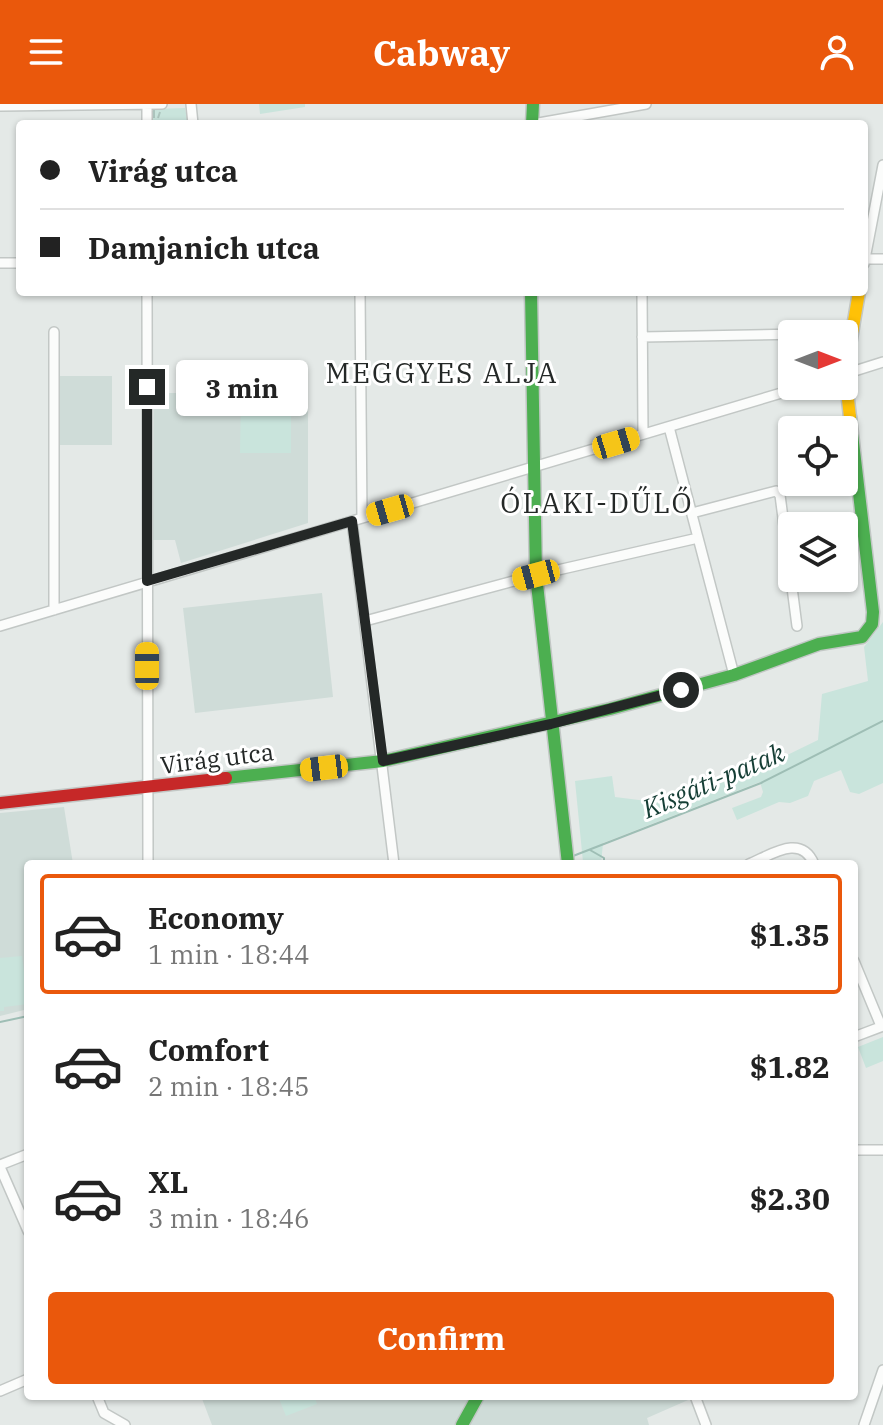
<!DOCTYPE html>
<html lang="en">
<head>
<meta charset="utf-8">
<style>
  body { margin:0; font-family:"IBM Plex Serif",serif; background:#f2f2f2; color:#222; height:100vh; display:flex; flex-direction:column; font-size:30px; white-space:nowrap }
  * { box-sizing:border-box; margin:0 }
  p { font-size:26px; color:#767676 }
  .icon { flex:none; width:44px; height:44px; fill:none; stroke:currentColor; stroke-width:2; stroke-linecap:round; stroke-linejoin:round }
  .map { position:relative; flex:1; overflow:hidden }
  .drawer { position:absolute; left:24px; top:756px; width:834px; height:540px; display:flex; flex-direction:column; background:#fff; border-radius:8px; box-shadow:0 2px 6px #0004 }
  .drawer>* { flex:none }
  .top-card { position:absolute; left:16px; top:16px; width:852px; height:176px; border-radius:8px; box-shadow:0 2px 6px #0004; display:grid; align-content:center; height:176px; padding:0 24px; background:#fff }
  .needle { width:52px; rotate:90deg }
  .tools { position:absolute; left:778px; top:216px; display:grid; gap:16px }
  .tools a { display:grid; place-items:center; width:80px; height:80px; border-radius:8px; background:#fff; box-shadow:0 2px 6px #0004; font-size:40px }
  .end { position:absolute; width:36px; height:36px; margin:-18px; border:10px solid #242827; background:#fff; box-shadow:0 0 0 4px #fff }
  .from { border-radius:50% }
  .bubble { position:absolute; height:56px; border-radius:8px; background:#fff; box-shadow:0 2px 6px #0004; font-size:26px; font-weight:700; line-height:56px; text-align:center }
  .car { position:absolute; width:24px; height:48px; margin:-24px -12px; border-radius:10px; box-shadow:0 0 6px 2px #0007; background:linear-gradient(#f5c518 24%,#345 0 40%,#f5c518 0 76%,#345 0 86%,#f5c518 0) }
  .top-card b { display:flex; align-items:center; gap:28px; height:76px; font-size:30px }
  .top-card b+b { border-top:2px solid #e0e0e0 }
  .top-card i { width:20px; height:20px; background:#222 }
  ul { padding:14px 0 0; list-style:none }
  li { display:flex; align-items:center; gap:24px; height:120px; margin:0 16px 12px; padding:0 8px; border:4px solid transparent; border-radius:8px }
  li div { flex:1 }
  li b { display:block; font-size:30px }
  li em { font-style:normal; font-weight:700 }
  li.active { border-color:#ea580c }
  li>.icon { width:72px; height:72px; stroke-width:1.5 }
  .button { display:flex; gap:16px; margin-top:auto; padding:16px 24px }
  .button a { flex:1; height:92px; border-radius:8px; background:#ea580c; color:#fff; font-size:32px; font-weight:700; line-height:92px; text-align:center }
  header { display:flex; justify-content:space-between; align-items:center; height:104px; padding:0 24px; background:#ea580c; color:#fff; font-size:36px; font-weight:700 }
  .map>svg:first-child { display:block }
  .built { fill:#cfdcd8 }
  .grass { fill:#c9e4dc }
  .park { fill:url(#park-tufts) }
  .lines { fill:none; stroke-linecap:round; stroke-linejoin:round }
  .stream { stroke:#9ebeb5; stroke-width:2 }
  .street-casing { stroke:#c2c7c5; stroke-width:12 }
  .fast-casing { stroke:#c2c7c5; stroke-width:15 }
  .slow-casing { stroke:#c2c7c5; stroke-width:15 }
  .jam-casing { stroke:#c2c7c5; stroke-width:15 }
  .street { stroke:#fbfcfb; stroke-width:9 }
  .fast { stroke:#4caf50; stroke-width:12 }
  .slow { stroke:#ffc107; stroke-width:12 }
  .jam { stroke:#c62828; stroke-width:12 }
  .route { stroke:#242827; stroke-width:10 }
  .labels { text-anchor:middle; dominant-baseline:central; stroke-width:6; stroke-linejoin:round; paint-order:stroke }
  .street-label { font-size:24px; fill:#242827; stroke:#fff }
  .water-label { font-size:26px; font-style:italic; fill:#153e35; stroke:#fff }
  .quarter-label { font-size:28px; letter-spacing:2px; fill:#242827; stroke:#fff }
</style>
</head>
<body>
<header><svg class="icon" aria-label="menu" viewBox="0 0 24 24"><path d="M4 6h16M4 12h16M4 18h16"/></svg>Cabway<svg class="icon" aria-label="person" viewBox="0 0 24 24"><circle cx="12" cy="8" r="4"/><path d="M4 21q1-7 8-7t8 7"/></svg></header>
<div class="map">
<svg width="883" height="1321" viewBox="0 0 883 1321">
  <defs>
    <pattern id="park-tufts" width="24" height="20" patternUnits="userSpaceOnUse" patternTransform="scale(2)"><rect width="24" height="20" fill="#c9e4dc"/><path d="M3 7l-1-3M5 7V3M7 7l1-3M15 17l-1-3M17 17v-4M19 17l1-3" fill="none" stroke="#acc4bd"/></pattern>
  </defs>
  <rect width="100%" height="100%" fill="#e4e9e7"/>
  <path class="built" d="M56 272H112V341H56Z
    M308 278V419L181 459 175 436H153L154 289H227L228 280Z
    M322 489 333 593 195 609 183 504Z
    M64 703 73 760H28V905L0 912V709Z
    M201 1292H479L464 1321H212Z
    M482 1292H695V1293L647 1314 649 1321H466Z"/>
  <path class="grass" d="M259 0H305V3L260 10Z
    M241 291H291V349H240Z
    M883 518V679L859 690 850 688 841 666 814 677 808 692 790 699 779 698 737 716 732 704 761 693 763 688 760 678 603 739 601 760 583 758 575 677 612 672 615 693 647 697 740 674 818 636 822 590 868 577 864 543Z
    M22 852 28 900 4 903V907H0V854Z
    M883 933V957L866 964 858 943Z"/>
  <path class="park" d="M185 4 188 20H153V5Z
    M278 1292H314L317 1300 286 1312Z"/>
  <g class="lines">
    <path class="stream" d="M590 746 604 754V760
      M573 752 761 679 883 617
      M552 760 563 756
      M0 918 28 912"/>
    <defs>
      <path id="street" d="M147 0V20
        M191 0 193 20
        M0 2 162 0
        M533 20 646 0
        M864 155H883
        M0 159H20
        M864 160 883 61
        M147 188 148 760
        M360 188 362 414
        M642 188 643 330
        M642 233 852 229
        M845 270 883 258
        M669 323 734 571
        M692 409 776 387 780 391 797 522
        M352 417 394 760
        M54 506V228
        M365 517 536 471 698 434
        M0 522 805 282
        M749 760C771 751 801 729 814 760
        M854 857 881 922
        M854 933 883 922
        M854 1046H883
        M0 1061 28 1050
        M0 1063 28 1127
        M0 1287 28 1275
        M97 1292 104 1309 125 1321
        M695 1292 706 1321
        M864 1321 883 1266"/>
      <path id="fast" d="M532 20 533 0
        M531 188 536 471 568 760
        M226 674 383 657 610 605 734 571 819 540 862 533 872 520 873 508 850 313
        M462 1321 478 1292"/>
      <path id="slow" d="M850 313 845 270 859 188"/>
      <path id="jam" d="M0 699 226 674"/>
    </defs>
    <use href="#street" class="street-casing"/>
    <use href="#fast" class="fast-casing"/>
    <use href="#slow" class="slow-casing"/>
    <use href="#jam" class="jam-casing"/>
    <use href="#street" class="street"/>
    <use href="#fast" class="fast"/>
    <use href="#slow" class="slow"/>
    <use href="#jam" class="jam"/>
  </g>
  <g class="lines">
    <path class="route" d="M147 283V477L352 417 383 657 551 620 681 586"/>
  </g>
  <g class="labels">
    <g class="street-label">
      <text transform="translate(217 654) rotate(-7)">Virág utca</text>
    </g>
    <g class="water-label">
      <text transform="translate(713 676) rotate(-23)">Kisgáti-patak</text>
    </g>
    <g class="quarter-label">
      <text x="442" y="268">MEGGYES ALJA</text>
      <text x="597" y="398">ÓLAKI-DŰLŐ</text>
    </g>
  </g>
</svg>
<div class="tools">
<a><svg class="needle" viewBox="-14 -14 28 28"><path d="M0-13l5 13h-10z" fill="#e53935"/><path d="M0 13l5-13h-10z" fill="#767676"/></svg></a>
<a><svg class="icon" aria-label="locate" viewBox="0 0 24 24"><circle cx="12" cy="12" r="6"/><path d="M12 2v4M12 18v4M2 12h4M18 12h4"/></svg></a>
<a><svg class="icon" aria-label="layers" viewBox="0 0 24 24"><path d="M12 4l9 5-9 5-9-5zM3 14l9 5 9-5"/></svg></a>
</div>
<i class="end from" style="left:681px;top:586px"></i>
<i class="end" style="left:147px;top:283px"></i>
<div class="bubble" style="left:176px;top:256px;width:132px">3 min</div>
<i class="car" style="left:616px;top:339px;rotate:73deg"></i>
<i class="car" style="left:390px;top:406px;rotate:254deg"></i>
<i class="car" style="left:536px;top:471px;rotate:255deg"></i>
<i class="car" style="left:147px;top:562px;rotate:0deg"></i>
<i class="car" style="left:324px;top:664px;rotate:263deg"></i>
<div class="top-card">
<b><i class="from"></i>Virág utca</b>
<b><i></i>Damjanich utca</b>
</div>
<section class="drawer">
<ul>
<li class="active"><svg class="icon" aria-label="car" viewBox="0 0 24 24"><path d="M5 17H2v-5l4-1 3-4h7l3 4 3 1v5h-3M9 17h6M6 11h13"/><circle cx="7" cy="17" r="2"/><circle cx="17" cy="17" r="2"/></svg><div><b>Economy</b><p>1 min · 18:44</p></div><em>$1.35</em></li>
<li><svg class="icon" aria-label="car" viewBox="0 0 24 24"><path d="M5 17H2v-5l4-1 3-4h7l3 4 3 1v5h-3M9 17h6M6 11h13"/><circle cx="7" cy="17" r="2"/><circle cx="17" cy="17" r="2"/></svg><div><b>Comfort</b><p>2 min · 18:45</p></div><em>$1.82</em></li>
<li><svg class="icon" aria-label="car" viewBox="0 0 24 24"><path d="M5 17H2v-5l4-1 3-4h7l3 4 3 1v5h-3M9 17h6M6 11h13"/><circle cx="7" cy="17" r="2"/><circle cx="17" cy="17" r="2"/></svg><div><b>XL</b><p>3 min · 18:46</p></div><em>$2.30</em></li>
</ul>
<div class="button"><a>Confirm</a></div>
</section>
</div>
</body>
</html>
